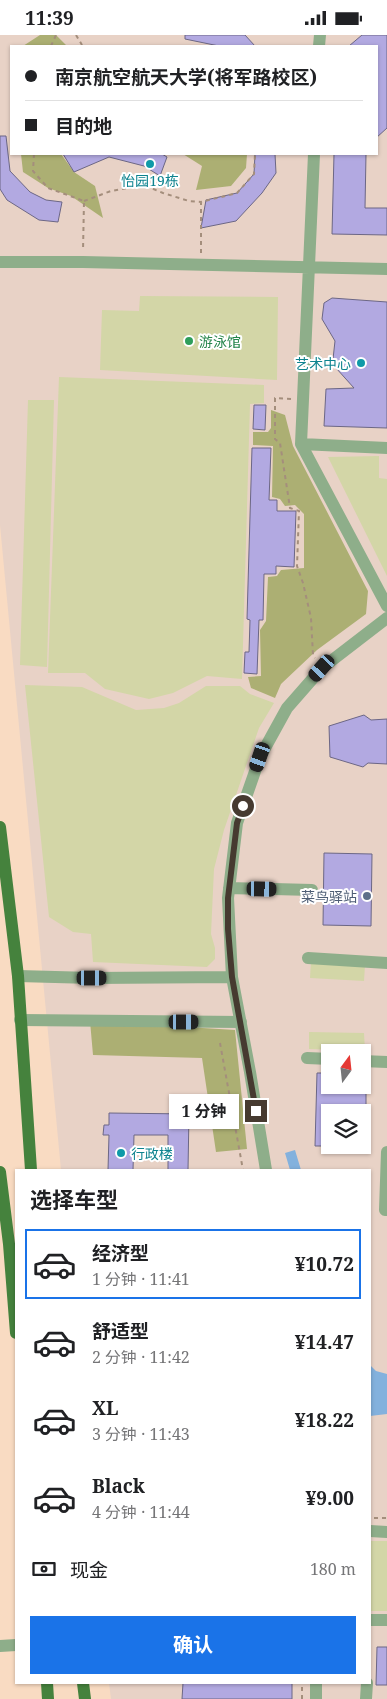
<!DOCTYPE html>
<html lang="zh">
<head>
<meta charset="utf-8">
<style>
  body { margin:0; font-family:"Noto Serif","Noto Sans SC",serif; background:#f6f6f6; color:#202124; height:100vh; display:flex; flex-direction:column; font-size:19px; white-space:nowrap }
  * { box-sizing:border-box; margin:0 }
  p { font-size:16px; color:#757577 }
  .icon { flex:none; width:28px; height:28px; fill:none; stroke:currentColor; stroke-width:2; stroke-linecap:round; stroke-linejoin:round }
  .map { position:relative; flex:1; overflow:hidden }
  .sheet { position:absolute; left:15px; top:1134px; width:356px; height:515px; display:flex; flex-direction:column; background:#fff; border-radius:0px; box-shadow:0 1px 4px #0004 }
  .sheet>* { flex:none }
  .top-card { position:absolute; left:10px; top:10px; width:368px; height:110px; border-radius:0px; box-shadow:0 1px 4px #0004; display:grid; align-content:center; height:110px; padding:0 15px; background:#fff }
  .needle { width:32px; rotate:15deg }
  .tools { position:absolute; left:321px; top:1009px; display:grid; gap:10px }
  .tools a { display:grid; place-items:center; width:50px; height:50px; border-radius:0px; background:#fff; box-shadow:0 1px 4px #0004; font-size:25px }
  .end { position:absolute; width:22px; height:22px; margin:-11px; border:6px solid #463a30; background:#fff; box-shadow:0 0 0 2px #fff }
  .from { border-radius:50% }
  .bubble { position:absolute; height:35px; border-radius:0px; background:#fff; box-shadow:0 1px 4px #0004; font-size:16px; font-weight:700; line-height:35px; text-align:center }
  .car { position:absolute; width:15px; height:30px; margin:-15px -8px; border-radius:6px; box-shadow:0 0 4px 1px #0007; background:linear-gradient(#222 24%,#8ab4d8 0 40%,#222 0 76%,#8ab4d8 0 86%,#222 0) }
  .top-card b { display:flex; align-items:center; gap:18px; height:48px; font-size:19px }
  .top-card b+b { border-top:1px solid #e0e0e0 }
  .top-card i { width:12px; height:12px; background:#202124 }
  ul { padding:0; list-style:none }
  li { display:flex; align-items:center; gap:15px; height:70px; margin:0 10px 8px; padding:0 5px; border:2px solid transparent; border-radius:0px }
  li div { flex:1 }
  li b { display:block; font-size:19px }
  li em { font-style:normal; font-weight:700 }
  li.current { border-color:#1a73e8 }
  li>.icon { width:45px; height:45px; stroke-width:1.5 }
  h2 { padding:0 15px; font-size:22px; line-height:60px }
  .pay { display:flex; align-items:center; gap:12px; height:55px; padding:0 15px; font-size:19px }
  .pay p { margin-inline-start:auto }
  .cta { display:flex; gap:10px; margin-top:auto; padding:10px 15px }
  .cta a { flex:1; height:58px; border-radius:0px; background:#1a73e8; color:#fff; font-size:20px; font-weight:700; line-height:58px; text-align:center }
  .status { display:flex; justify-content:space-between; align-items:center; height:35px; padding:0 25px; background:#fff; direction:ltr }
  .status svg { height:14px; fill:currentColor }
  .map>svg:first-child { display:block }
  .education { fill:#e8d2c6; fill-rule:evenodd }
  .green { fill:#d3d6a7 }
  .forest { fill:#acaf73 }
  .water { fill:#83b1dd }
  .building { fill:#b2a9e1; stroke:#6c6785 }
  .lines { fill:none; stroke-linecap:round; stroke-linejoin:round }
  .path { stroke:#a48e7c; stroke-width:2; stroke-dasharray:4 4; stroke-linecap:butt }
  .minor { stroke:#8eae8a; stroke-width:12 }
  .major { stroke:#45823d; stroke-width:12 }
  .route { stroke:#463a30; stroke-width:6 }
  .culture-dot { fill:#0f9aa8; stroke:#fff; stroke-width:2 }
  .leisure-dot { fill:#2e9e5b; stroke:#fff; stroke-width:2 }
  .service-dot { fill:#5c6f8a; stroke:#fff; stroke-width:2 }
  .labels { text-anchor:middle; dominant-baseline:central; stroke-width:4; stroke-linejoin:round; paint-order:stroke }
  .culture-label { font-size:14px; fill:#0d838f; stroke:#fff }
  .leisure-label { font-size:14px; fill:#27864d; stroke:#fff; text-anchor:start }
  .service-label { font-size:14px; fill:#4e5e75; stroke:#fff; text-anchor:end }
</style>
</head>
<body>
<div class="status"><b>11:39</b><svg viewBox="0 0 49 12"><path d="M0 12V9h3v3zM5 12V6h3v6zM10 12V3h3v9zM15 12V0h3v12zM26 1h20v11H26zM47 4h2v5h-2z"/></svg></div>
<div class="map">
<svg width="387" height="1664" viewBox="0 0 387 1664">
  <rect width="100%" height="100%" fill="#f9dbc2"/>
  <path class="education" d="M0 0H387V1664H111L109 1648H370V1135H61L0 490ZM11 11H376V119H11ZM330 1018H362V1050H330ZM330 1078H362V1110H330Z"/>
  <path class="green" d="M140 261 278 262 277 345 100 335 102 275 139 276Z
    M59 342 264 350V368L250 369 242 644 207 641 173 658 149 664 105 654 85 638H48Z
    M28 365H54L47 632 20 630Z
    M379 421V443L387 444V541L328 422Z
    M25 650 82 652 136 675 164 673 179 668 206 651H240L250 659 274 668 259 693 224 795 214 834 211 899 215 913V924L207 932 93 927 91 899 73 897 49 882Z
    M311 926 365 930 364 946 310 943Z
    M309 997 364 998 365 1016 309 1014Z
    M370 1506H387V1576H370Z"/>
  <path class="forest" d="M40 0H56L67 11H23Z
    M21 119H61L74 137 95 151 103 183 71 161 48 153 23 137Z
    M183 119H247L246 133 231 151 196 155 202 131Z
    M271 375 285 380 293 411 368 556 366 579 317 615 281 649 275 663 251 653 248 642 261 641 260 595 266 586 268 542 277 541 281 535 304 533V479L295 470 285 471 280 464 272 462 273 411 253 410V397H268L271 393Z
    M90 986 235 995 247 1114 216 1117 202 1023 93 1020Z"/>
  <path class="water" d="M295 1115 301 1135H290L285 1118Z
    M370 1330 376 1336 387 1339V1379L370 1381Z"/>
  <path class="building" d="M185 0H245L255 11H219L185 4Z
    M362 0H387V93L376 103V11H349Z
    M0 101H6L10 136 30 157 46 165 62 167 58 187 39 185 7 165 0 154Z
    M63 119H162L167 122 160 141 144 131 109 122 74 137Z
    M255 119H275L276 138 262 158 236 186 201 193 206 165 237 158 254 139Z
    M334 119H366L365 173H387V200L332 199Z
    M332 263 387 267V393L324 391 326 354 354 353 336 333 333 324 335 306 322 284 324 268Z
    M254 370H266L265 395 253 394Z
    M252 413H271L269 465H277V476H296L294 532 276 531V539H264L263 585H259L257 639 244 638 245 617H249L250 585 247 584Z
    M364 680 371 685 387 684V729L368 728 363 732 330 722 329 691Z
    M324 818 372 819 371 891 323 890Z
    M317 1038H330V1050H366V1078H330V1111H315Z
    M109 1078 189 1079 188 1135H168V1100H134L133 1135H108L109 1100H103L104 1090H109Z
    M377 1612H387V1650H376Z
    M183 1648H292V1664H182Z"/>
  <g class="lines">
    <path class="path" d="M76 0 82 10 85 11
      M51 11 56 0
      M34 119 33 136 48 153 84 166 83 216
      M84 166 111 156 144 150 163 158 189 166 201 167
      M201 218V167L237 158 254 139 255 119
      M291 364 275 363V404L280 408 290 473 299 476 297 531 303 548 311 583 313 620 315 623
      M220 1008 243 1135
      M374 1483H387
      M302 1664V1648"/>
    <path class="minor" d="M319 11 320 0
      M314 119 301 409 387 571
      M0 227H83L387 234
      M301 409 387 413
      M229 853 312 855
      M308 923 387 928
      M18 941 92 943 232 942
      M20 985 241 987
      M307 1023 330 1024
      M362 1026 387 1027
      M387 1117 385 1175H387
      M266 1135 250 1037 232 942 228 863 237 788 260 722 287 673 322 633 387 583
      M370 1496 387 1497
      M370 1585H387
      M0 1611 16 1610
      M316 1664V1648
      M366 1664 367 1648"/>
    <path class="major" d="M0 792 18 941 31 1135
      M0 1137 9 1209 16 1298
      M47 1648 48 1664
      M83 1648 85 1664"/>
  </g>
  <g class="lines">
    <path class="route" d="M243 771 237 788 228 863V894L232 942 256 1076"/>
  </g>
  <g class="culture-dot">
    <circle cx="150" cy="129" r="5"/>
    <circle cx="361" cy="328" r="5"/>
    <circle cx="121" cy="1118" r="5"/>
  </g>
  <circle class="leisure-dot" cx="189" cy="306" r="5"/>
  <circle class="service-dot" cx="367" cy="861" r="5"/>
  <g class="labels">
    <g class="culture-label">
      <text x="150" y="145">怡园19栋</text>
      <text x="351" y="328" text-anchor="end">艺术中心</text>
      <text x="131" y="1118" text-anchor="start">行政楼</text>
    </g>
    <g class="leisure-label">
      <text x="199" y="306">游泳馆</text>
    </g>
    <g class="service-label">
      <text x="357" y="861">菜鸟驿站</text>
    </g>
  </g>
</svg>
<div class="tools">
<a><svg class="needle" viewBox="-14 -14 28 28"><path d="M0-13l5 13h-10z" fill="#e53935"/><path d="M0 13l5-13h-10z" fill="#757577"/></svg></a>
<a><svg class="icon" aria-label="layers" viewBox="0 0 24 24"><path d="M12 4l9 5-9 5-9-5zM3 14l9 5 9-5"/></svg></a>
</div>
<i class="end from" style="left:243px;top:771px"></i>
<i class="end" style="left:256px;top:1076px"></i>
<div class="bubble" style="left:169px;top:1059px;width:70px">1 分钟</div>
<i class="car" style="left:322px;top:633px;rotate:222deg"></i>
<i class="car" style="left:260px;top:722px;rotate:199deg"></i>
<i class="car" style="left:262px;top:854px;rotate:91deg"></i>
<i class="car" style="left:92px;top:943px;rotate:90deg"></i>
<i class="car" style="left:184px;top:987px;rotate:90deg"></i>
<div class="top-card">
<b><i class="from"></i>南京航空航天大学(将军路校区)</b>
<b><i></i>目的地</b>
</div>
<section class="sheet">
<h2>选择车型</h2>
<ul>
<li class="current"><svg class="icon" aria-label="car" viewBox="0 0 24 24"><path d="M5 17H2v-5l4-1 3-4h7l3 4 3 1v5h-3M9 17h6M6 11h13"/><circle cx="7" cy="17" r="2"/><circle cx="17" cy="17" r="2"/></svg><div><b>经济型</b><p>1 分钟 · 11:41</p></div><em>¥10.72</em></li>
<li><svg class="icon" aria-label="car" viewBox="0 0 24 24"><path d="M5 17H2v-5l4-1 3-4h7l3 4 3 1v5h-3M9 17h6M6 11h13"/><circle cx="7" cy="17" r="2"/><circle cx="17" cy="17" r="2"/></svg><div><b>舒适型</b><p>2 分钟 · 11:42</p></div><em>¥14.47</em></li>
<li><svg class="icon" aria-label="car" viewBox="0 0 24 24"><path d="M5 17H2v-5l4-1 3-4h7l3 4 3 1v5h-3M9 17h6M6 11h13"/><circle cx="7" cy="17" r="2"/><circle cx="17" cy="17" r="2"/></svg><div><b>XL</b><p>3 分钟 · 11:43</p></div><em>¥18.22</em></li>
<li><svg class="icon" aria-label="car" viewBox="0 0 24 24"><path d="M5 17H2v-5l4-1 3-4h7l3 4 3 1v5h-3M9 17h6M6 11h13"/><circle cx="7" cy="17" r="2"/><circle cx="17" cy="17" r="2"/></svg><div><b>Black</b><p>4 分钟 · 11:44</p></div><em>¥9.00</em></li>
</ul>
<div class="pay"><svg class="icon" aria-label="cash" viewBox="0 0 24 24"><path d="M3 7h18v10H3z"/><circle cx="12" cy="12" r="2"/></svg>现金<p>180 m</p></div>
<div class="cta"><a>确认</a></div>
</section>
</div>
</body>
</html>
